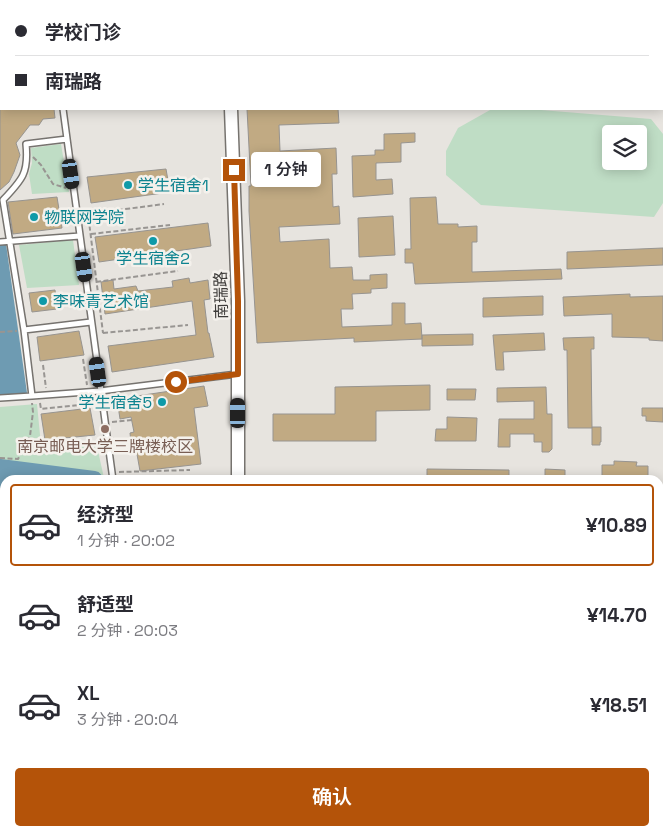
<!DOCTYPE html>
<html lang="zh">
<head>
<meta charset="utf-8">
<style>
  body { margin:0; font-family:"Space Grotesk","Noto Sans SC",sans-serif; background:#f2f2f3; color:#2b2b33; height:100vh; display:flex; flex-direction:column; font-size:19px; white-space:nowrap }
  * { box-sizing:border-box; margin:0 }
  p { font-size:16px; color:#7c7c81 }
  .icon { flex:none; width:28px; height:28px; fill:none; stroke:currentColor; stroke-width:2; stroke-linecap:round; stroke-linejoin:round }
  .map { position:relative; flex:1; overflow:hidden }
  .side { position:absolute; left:0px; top:475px; width:664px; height:361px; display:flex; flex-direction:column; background:#fff; border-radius:15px 15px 0 0; box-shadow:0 2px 12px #0003 }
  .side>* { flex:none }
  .hud { position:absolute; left:0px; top:0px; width:664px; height:110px; box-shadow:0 2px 12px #0003; display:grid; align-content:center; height:110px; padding:0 15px; background:#fff }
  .tools { position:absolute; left:602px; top:125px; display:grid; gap:10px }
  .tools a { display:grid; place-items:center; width:45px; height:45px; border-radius:5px; background:#fff; box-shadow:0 2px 12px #0003; font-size:25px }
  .end { position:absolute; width:22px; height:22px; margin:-11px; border:6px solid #b45309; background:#fff; box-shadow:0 0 0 2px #fff }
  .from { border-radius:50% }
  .bubble { position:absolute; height:35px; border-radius:5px; background:#fff; box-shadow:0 2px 12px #0003; font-size:16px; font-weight:600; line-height:35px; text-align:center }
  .car { position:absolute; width:15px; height:30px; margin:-15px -8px; border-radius:6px; box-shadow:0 0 4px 1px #0007; background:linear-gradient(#222 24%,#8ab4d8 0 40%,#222 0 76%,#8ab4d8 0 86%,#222 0) }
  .hud b { display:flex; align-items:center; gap:18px; height:48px; font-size:19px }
  .hud b+b { border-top:1px solid #e1e1e2 }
  .hud i { width:12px; height:12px; background:#2b2b33 }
  ul { padding:9px 0 0; list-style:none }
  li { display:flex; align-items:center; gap:15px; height:82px; margin:0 10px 8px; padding:0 5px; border:2px solid transparent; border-radius:5px }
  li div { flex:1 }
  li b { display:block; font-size:19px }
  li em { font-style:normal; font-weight:600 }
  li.on { border-color:#b45309 }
  li>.icon { width:45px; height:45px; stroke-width:1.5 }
  .primary-button { display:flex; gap:10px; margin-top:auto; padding:10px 15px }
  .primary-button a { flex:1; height:58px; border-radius:5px; background:#b45309; color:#fff; font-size:20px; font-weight:600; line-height:58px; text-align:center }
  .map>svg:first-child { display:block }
  .green { fill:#bfddc5; fill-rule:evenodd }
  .water { fill:#6e9bb2 }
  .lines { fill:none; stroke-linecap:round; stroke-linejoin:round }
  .river { stroke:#6e9bb2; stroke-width:18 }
  .building { fill:#c1aa83; stroke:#979490 }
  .service-casing { stroke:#76736f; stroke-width:8 }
  .minor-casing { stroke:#76736f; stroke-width:12 }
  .tertiary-casing { stroke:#76736f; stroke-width:15 }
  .path { stroke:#989592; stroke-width:2; stroke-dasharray:5 2.5; stroke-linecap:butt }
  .service { stroke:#fff; stroke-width:5 }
  .minor { stroke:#fff; stroke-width:10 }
  .tertiary { stroke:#fff; stroke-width:12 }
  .route { stroke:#b45309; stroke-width:6 }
  .culture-dot { fill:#0f9aa8; stroke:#f4f1ec; stroke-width:2 }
  .education-dot { fill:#8d6e63; stroke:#f4f1ec; stroke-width:2 }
  .labels { text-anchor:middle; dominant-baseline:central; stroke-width:5; stroke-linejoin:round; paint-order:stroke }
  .culture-label { font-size:16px; fill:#0d838f; stroke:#f4f1ec; text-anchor:start }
  .street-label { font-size:16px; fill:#3e3c3a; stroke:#f4f1ec }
  .education-label { font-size:16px; fill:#785e54; stroke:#f4f1ec }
</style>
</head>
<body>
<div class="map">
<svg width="663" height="836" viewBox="0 0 663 836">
  <rect width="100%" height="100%" fill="#e7e4df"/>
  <path class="green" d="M490 110H541L651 119 663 134V203L654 217 481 205 446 175V151L458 128ZM611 134H639V161H611Z
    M61 144 69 192 32 194 29 174 32 163 31 148Z
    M73 240 79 285 27 288 19 245Z
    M37 404 41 445 96 442 104 478 0 469V407Z
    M3 721 5 763H0V723Z"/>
  <path class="water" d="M6 244 27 393 0 395V245Z
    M0 474 58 480H5V489L0 488Z"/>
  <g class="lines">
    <path class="river" d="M0 468 94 480"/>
  </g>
  <path class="building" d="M0 109H54L55 118 43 119 39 125H30L16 143 20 155 14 172 9 182 0 190Z
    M247 109H338L339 123 279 125 280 151 336 148 337 174H332L333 207 339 206 340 224 279 227 280 242 329 239 330 268 352 267 353 280H370V275L387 274V288L371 289V293L352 294 353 309H341L342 327 392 325V303H405V324L421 323 422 339 354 342V338L257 343 249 211V186H251Z
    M415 133V142L401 143V162L376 163V180L392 179 393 194 353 197 352 156 375 155V150H384V134Z
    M166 169 170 192 91 203 87 177Z
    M57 197 62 228 13 234 8 202Z
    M436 197 438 224H458V227L477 226V242H472V272L561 269 562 279 415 284 413 263H405V249H411L410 198Z
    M393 216 395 255 359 257 358 218Z
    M208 223 211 246 99 262 95 237Z
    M663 248V265L567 269V252Z
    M189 278 190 283 208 280 210 299 204 300 208 333H209L214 357 112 372 108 346 196 335 192 301 105 314 101 282 113 280 114 289 136 286 138 291 173 287 172 281Z
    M55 290 57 309 32 312 29 293Z
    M630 294V297L663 296V341L649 340V338L612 337V314L564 316 563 297Z
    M543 296V315L483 317V298Z
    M79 331 84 355 40 361 37 337Z
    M544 333 545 350 503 352 504 370H496L493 335Z
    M473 334V345L422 346V335Z
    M594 337V349H591L592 428H568L567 350H564L563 338Z
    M430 385V410L376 411V441H273V414H335V387Z
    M204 386 208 406 194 408 201 464 140 471 135 443H131L130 433 134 432 131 417 120 419 117 399Z
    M546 387 547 414H552V449L549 452H542V442H534V434H510V447H498L499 419H534V401L497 402V388Z
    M447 389H476L475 400H447Z
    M90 408 95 435 45 440 41 414Z
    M642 408H663V422L646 421V416H642Z
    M447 417 477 418 476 441H435L436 429H447Z
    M592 427H601V442H600V445H592Z
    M614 461 637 462 636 466H648V480H602V465H614Z
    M427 469 509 470V480H427Z
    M545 469 565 470V480H545Z"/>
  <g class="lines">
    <defs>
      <path id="service" d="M0 84H1
        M63 109 113 480
        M67 139 26 144C29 173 22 180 3 200L24 330 32 396 100 391 237 374
        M0 242 80 236
        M24 330 91 322
        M0 398 32 396
        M0 551 5 550
        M0 612 5 611
        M0 632 5 688
        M0 716 5 714
        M0 789 5 782
        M71 831V836"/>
      <path id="minor" d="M662 59H663
        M631 831 632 836"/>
      <path id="tertiary" d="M225 0V1
        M231 109 238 301V480
        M230 836V831"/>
    </defs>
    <use href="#service" class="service-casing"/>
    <use href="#minor" class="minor-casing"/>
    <use href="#tertiary" class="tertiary-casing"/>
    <path class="path" d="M17 0 18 1
      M0 49H1
      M33 157 41 165 53 184 66 188
      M88 214 164 204
      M85 215 88 214 103 333
      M91 234 170 225
      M96 282 178 271
      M0 332 17 331
      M103 333 188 325
      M83 359 87 385
      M43 365 46 388
      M40 403 41 409 90 404 89 400
      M112 422 133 420
      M0 458 18 459 30 436 33 412 32 403
      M119 472 190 470
      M0 496H5
      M152 831V836"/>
    <use href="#service" class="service"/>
    <use href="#minor" class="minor"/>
    <use href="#tertiary" class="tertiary"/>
  </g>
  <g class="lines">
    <path class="route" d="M176 382 238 374V301L234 170"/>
  </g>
  <g class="culture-dot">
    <circle cx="128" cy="185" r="5"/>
    <circle cx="34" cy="217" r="5"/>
    <circle cx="153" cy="241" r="5"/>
    <circle cx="43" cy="301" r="5"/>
    <circle cx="162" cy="402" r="5"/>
  </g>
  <circle class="education-dot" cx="105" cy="429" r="5"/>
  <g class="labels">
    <g class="culture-label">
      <text x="138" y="185">学生宿舍1</text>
      <text x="44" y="217">物联网学院</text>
      <text x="153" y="258" text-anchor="middle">学生宿舍2</text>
      <text x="53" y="301">李味青艺术馆</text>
      <text x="152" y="402" text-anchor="end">学生宿舍5</text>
    </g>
    <g class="street-label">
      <text transform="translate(221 295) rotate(-91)">南瑞路</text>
    </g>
    <g class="education-label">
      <text x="105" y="446">南京邮电大学三牌楼校区</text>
    </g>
  </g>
</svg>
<div class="tools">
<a><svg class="icon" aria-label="layers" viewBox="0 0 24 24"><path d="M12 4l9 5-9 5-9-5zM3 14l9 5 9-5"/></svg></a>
</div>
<i class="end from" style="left:176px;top:382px"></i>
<i class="end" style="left:234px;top:170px"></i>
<div class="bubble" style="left:251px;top:152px;width:70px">1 分钟</div>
<i class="car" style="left:71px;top:174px;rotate:172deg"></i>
<i class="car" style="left:84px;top:267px;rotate:172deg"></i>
<i class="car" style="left:98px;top:372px;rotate:352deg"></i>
<i class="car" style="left:238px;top:413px;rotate:0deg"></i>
<div class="hud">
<b><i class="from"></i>学校门诊</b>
<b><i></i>南瑞路</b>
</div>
<section class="side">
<ul>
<li class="on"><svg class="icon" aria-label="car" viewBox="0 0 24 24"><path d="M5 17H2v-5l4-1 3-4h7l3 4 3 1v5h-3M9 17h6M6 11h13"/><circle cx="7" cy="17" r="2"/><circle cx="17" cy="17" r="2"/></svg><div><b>经济型</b><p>1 分钟 · 20:02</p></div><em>¥10.89</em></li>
<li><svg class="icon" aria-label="car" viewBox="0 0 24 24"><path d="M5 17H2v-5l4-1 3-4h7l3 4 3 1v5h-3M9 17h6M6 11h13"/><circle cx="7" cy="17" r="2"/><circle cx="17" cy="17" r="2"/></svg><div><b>舒适型</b><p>2 分钟 · 20:03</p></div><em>¥14.70</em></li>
<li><svg class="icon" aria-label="car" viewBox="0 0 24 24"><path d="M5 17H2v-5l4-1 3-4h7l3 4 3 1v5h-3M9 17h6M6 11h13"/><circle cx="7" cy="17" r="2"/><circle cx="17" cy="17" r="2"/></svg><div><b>XL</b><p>3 分钟 · 20:04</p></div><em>¥18.51</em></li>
</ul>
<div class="primary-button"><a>确认</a></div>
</section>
</div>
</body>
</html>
